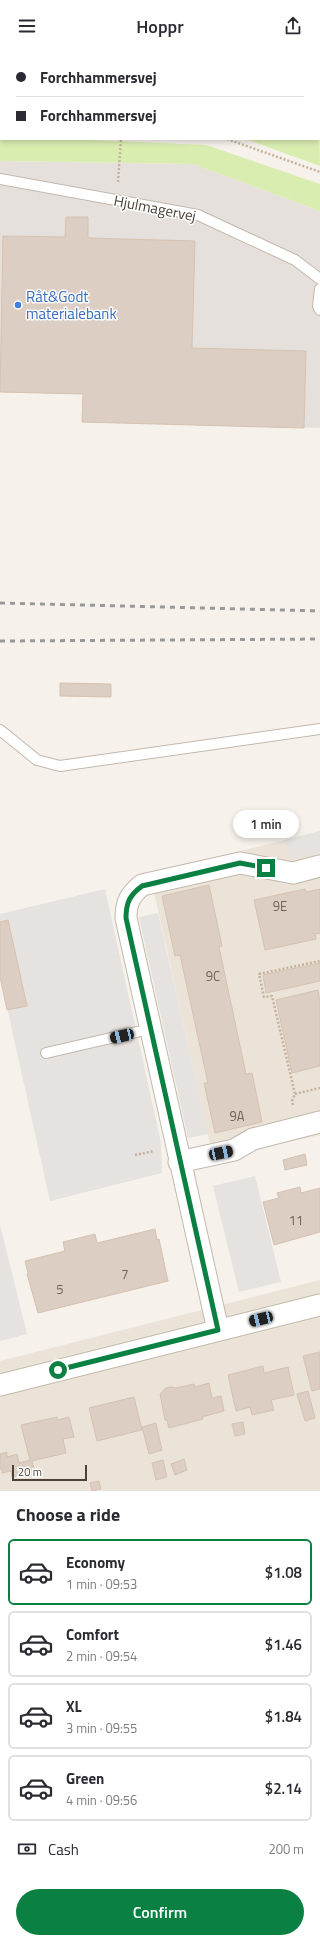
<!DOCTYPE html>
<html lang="en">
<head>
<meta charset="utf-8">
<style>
  body { margin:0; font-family:"Titillium Web",sans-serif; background:#f2f2f3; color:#2b2b33; height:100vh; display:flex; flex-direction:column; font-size:15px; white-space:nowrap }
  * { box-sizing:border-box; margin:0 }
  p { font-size:13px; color:#7c7c81 }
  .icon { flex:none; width:22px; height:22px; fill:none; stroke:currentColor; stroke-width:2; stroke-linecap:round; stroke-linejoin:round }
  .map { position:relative; height:1439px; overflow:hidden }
  .sheet { display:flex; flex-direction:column; background:#fff; flex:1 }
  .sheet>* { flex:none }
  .banner { position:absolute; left:0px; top:0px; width:320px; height:88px; box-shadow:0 2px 6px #0003; display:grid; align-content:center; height:88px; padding:0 16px; background:#fff }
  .scale { position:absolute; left:12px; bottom:10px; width:75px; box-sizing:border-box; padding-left:4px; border:2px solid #4c4137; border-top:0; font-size:11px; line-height:14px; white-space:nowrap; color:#4c4137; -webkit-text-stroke:3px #fff; paint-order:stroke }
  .end { position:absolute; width:18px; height:18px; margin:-9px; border:5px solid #0b8043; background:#fff; box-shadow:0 0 0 2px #fff }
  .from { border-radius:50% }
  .bubble { position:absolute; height:28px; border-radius:14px; background:#fff; box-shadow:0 2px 6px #0003; font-size:13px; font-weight:600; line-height:28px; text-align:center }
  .car { position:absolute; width:12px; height:24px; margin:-12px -6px; border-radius:5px; box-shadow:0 0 3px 1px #0007; background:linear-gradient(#222 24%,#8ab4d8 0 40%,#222 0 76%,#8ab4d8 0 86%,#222 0) }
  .banner b { display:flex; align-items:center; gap:14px; height:38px; font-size:15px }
  .banner b+b { border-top:1px solid #e1e1e2 }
  .banner i { width:10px; height:10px; background:#2b2b33 }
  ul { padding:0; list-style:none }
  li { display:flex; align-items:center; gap:12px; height:66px; margin:0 8px 6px; padding:0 8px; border:2px solid #e1e1e2; border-radius:6px }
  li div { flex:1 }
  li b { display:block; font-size:15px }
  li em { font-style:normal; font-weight:600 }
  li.current { border-color:#0b8043 }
  li>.icon { width:36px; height:36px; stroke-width:1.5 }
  h2 { padding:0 16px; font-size:18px; line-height:48px }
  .pay { display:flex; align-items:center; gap:10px; height:44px; padding:0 16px; font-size:15px }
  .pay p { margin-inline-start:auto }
  .action { display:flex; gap:8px; margin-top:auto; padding:8px 16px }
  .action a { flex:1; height:46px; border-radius:24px; background:#0b8043; color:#fff; font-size:16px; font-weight:600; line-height:46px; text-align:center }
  header { display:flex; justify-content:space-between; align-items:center; height:52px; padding:0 16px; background:#fff; font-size:18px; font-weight:600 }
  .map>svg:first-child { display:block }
  .residential { fill:#ebe3d8 }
  .industrial { fill:#e6e0dc }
  .green { fill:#daedb1 }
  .parking { fill:#e5e2df }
  .building { fill:#dccec2; stroke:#d5c2b1 }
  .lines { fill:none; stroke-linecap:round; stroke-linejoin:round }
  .service-casing { stroke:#c3b8ac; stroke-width:12 }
  .minor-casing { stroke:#c3b8ac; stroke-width:23 }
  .path { stroke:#c6b29c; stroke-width:2.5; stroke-dasharray:2 2; stroke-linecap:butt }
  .service { stroke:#fff; stroke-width:10 }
  .minor { stroke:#fff; stroke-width:21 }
  .rail { stroke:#999; stroke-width:3; stroke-dasharray:5 5; stroke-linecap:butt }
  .route { stroke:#0b8043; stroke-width:5 }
  .shop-dot { fill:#3f7fe0; stroke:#fff; stroke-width:1.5 }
  .labels { text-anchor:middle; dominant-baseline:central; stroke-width:3; stroke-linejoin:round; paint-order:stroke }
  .number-label { font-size:13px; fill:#70645a }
  .street-label { font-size:15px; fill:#4c4137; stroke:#fff }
  .shop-label { font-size:15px; fill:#366cbe; stroke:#fff; text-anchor:start }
</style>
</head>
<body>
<header><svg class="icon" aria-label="menu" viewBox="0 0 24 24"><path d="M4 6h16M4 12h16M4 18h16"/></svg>Hoppr<svg class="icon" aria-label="share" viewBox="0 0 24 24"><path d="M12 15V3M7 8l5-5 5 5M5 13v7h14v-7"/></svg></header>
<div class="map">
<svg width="320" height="1439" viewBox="0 0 320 1439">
  <rect width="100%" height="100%" fill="#f6f1eb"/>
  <path class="residential" d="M0 0H320V25L319 1H1V12Z
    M320 779V1083L213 1106 150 822Z
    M320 1228V1439H0V1309Z"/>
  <path class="industrial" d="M0 109 193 112 320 159V376L82 370 83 342 0 340Z"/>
  <path class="green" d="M319 68 320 114 246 87H319Z
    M0 84 1 87H68L206 93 320 132V159L193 112 0 109Z"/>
  <path class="parking" d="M320 779V800L291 808 286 788Z
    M105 837 161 1091 162 1121 50 1149 0 924V862Z
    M158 861 208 1082 188 1086 139 865Z
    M255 1124 281 1230 239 1240 213 1134Z
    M0 1173 27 1282 0 1289Z"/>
  <path class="building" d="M66 165H88V186L195 189 192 296 306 299 304 376 82 370 83 342 0 340 3 184 65 185Z
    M60 631 111 632V645L60 644Z
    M209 833 222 894 219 895 246 1022 252 1021 262 1070 215 1081 204 1031H208L180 903 175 904 162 844Z
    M305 837 306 840 320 837V881L315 882 316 887 265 898 254 848Z
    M8 868 27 954 7 958 0 925V870Z
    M320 911V929L266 941 263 923Z
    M318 938 320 949V1014L292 1021 276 948Z
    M305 1102 307 1113 285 1118 283 1108Z
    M300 1135 301 1141 320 1136V1180L274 1193 263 1150 279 1146 277 1141Z
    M155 1177 157 1188 159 1187 168 1229 38 1261 27 1222 28 1221 25 1209 65 1199 63 1190 95 1182 97 1191Z
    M320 1300V1337L312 1339 303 1304Z
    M263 1314 264 1321 288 1315 294 1343 271 1348 274 1358 252 1363 250 1355 236 1359 228 1323Z
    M209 1331 212 1346 221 1344 224 1359 202 1365 203 1367 169 1376 167 1368H165L160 1342 166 1336 171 1335 176 1336 194 1332 195 1335Z
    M308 1339 315 1366 305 1369 297 1342Z
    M134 1345 142 1378 97 1389 89 1356Z
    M57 1365 58 1368 69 1365 74 1385 63 1387 66 1401 32 1409 35 1420 12 1425 11 1419 2 1421V1417H0V1402L7 1400V1405L17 1402 19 1411 30 1408 21 1373Z
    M243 1370 245 1382 235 1384 232 1372Z
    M156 1371 162 1398 149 1402 142 1375Z
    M184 1407 187 1418 175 1423 171 1412Z
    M163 1408 167 1425 156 1428 152 1411Z
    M99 1429 101 1437 92 1439 90 1431Z"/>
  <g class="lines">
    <defs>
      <path id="service" d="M0 127 198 163 295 208 320 227
        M320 237 318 254 320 258
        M0 678 37 708 60 714 320 677
        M46 1001 150 977"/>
      <path id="minor" d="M0 37H1
        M319 51H320
        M179 1110 234 1098 253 1087 320 1070
        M218 1278 126 866C126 850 130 843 142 833L240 811 293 821 320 814
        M0 1333 320 1253"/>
    </defs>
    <use href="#service" class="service-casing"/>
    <use href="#minor" class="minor-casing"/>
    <path class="path" d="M0 75H1
      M227 87 320 120
      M118 130 121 87
      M295 1042 320 1036
      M293 1053 292 1049 295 1042 272 944 264 945 259 922 320 909
      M135 1103 154 1099"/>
    <use href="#service" class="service"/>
    <use href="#minor" class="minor"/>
    <path class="rail" d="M0 551 320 559
      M0 589 320 587"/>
  </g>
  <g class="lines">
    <path class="route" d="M58 1318 218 1278 126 866C126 850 130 843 142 834L240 811 266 816"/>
  </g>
  <circle class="shop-dot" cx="18" cy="253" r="4"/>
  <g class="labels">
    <g class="number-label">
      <text x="280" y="854">9E</text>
      <text x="213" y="924">9C</text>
      <text x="237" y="1064">9A</text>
      <text x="296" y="1168">11</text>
      <text x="125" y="1222">7</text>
      <text x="60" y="1237">5</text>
    </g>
    <g class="street-label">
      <text transform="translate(155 156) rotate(11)">Hjulmagervej</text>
    </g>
    <g class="shop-label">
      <text x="26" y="244">Råt&amp;Godt<tspan x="26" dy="17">materialebank</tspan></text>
    </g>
  </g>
</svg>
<div class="scale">20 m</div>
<i class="end from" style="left:58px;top:1318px"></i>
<i class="end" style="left:266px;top:816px"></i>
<div class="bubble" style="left:233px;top:758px;width:66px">1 min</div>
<i class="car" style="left:122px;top:984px;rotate:257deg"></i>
<i class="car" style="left:221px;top:1101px;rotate:78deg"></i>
<i class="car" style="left:261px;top:1267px;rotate:256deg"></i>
<div class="banner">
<b><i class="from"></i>Forchhammersvej</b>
<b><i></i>Forchhammersvej</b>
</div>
</div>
<section class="sheet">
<h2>Choose a ride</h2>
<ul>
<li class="current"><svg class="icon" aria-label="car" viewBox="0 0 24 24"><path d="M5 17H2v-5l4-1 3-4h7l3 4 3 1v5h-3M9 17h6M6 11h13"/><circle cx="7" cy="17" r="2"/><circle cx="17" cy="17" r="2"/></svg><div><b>Economy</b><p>1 min · 09:53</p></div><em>$1.08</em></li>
<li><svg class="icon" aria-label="car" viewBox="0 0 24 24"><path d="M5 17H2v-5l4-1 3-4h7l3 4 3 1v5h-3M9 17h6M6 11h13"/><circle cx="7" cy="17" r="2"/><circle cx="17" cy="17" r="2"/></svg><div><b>Comfort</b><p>2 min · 09:54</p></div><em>$1.46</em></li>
<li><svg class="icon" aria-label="car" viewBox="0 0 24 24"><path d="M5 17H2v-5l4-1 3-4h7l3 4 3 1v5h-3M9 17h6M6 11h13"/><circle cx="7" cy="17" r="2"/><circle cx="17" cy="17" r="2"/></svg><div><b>XL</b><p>3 min · 09:55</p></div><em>$1.84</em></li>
<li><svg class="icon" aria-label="car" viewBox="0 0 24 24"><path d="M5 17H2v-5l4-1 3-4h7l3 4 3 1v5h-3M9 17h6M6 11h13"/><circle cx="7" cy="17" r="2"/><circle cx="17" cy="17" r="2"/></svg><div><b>Green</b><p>4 min · 09:56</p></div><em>$2.14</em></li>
</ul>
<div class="pay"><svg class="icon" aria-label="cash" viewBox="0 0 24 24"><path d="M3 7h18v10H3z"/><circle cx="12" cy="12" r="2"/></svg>Cash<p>200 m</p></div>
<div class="action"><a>Confirm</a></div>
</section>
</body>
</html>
